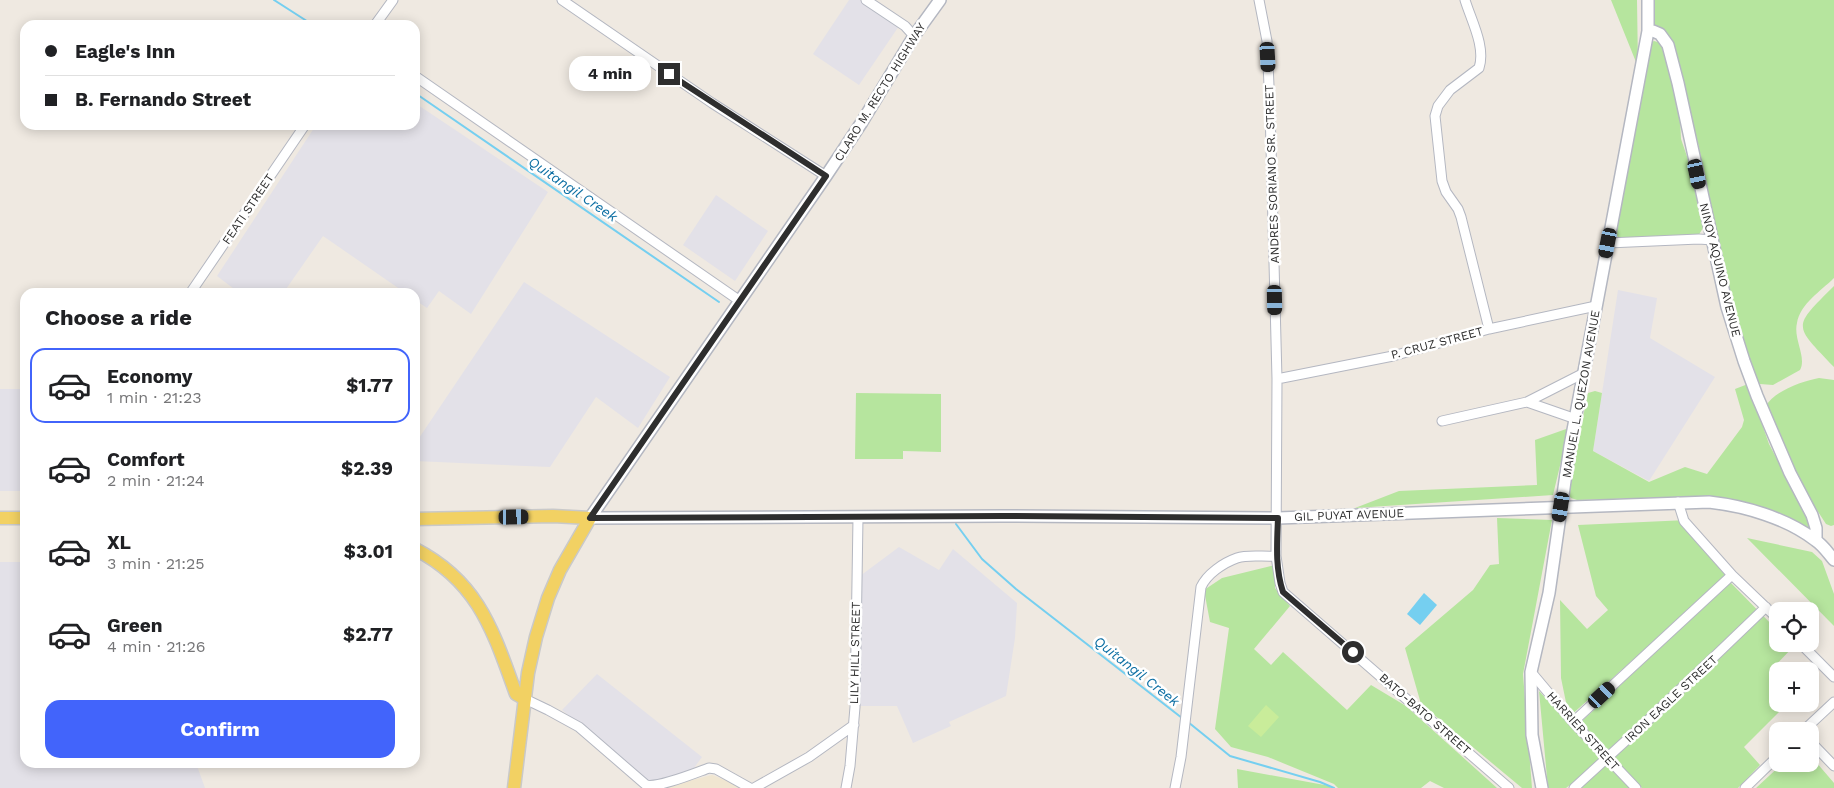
<!DOCTYPE html>
<html lang="en">
<head>
<meta charset="utf-8">
<style>
  body { margin:0; font-family:"Work Sans",sans-serif; background:#f2f2f2; color:#202124; height:100vh; display:flex; flex-direction:column; font-size:19px; white-space:nowrap }
  * { box-sizing:border-box; margin:0 }
  p { font-size:16px; color:#757577 }
  .icon { flex:none; width:28px; height:28px; fill:none; stroke:currentColor; stroke-width:2; stroke-linecap:round; stroke-linejoin:round }
  .map { position:relative; flex:1; overflow:hidden }
  .details { position:absolute; left:20px; top:288px; width:400px; height:480px; display:flex; flex-direction:column; background:#fff; border-radius:15px; box-shadow:0 2px 12px #0003 }
  .details>* { flex:none }
  .guide { position:absolute; left:20px; top:20px; width:400px; height:110px; border-radius:15px; box-shadow:0 2px 12px #0003; display:grid; align-content:center; height:110px; padding:0 25px; background:#fff }
  .fabs { position:absolute; left:1769px; top:602px; display:grid; gap:10px }
  .fabs a { display:grid; place-items:center; width:50px; height:50px; border-radius:10px; background:#fff; box-shadow:0 2px 12px #0003; font-size:25px }
  .end { position:absolute; width:22px; height:22px; margin:-11px; border:6px solid #2e2e2e; background:#fff; box-shadow:0 0 0 2px #fff }
  .from { border-radius:50% }
  .bubble { position:absolute; height:35px; border-radius:15px; background:#fff; box-shadow:0 2px 12px #0003; font-size:16px; font-weight:700; line-height:35px; text-align:center }
  .car { position:absolute; width:15px; height:30px; margin:-15px -8px; border-radius:6px; box-shadow:0 0 4px 1px #0007; background:linear-gradient(#222 24%,#8ab4d8 0 40%,#222 0 76%,#8ab4d8 0 86%,#222 0) }
  .guide b { display:flex; align-items:center; gap:18px; height:48px; font-size:19px }
  .guide b+b { border-top:1px solid #e0e0e0 }
  .guide i { width:12px; height:12px; background:#202124 }
  ul { padding:0; list-style:none }
  li { display:flex; align-items:center; gap:15px; height:75px; margin:0 10px 8px; padding:0 15px; border:2px solid transparent; border-radius:15px }
  li div { flex:1 }
  li b { display:block; font-size:19px }
  li em { font-style:normal; font-weight:700 }
  li.active { border-color:#4264fb }
  li>.icon { width:45px; height:45px; stroke-width:1.5 }
  h2 { padding:0 25px; font-size:22px; line-height:60px }
  .cta { display:flex; gap:10px; margin-top:auto; padding:10px 25px }
  .cta a { flex:1; height:58px; border-radius:15px; background:#4264fb; color:#fff; font-size:20px; font-weight:700; line-height:58px; text-align:center }
  .map>svg:first-child { display:block }
  .industrial { fill:#e3e1e8 }
  .education { fill:#f0e6d1 }
  .green { fill:#b6e59e }
  .pitch { fill:#c9ec9a }
  .water { fill:#75cff0 }
  .lines { fill:none; stroke-linecap:round; stroke-linejoin:round }
  .stream { stroke:#75cff0; stroke-width:2 }
  .street-casing { stroke:#b4b7c1; stroke-width:11 }
  .secondary-casing { stroke:#b4b7c1; stroke-width:14 }
  .primary-casing { stroke:#c9c9c9; stroke-width:15 }
  .street { stroke:#fff; stroke-width:9 }
  .secondary { stroke:#fff; stroke-width:11 }
  .primary { stroke:#f2d163; stroke-width:12 }
  .route { stroke:#2e2e2e; stroke-width:6 }
  .labels { text-anchor:middle; dominant-baseline:central; stroke-width:5; stroke-linejoin:round; paint-order:stroke }
  .street-label { font-size:12px; fill:#2e2e2e; stroke:#fff }
  .water-label { font-size:14px; font-style:italic; fill:#0d6fa3; stroke:#fff }
</style>
</head>
<body>
<div class="map">
<svg width="1834" height="788" viewBox="0 0 1834 788">
  <rect width="100%" height="100%" fill="#efe9e1"/>
  <path class="industrial" d="M849 0H860L899 26 859 85 813 54Z
    M415 103 548 192 471 314 439 291 427 308 415 300V292H404L323 236 284 292H238L217 276 316 125H415Z
    M716 195 768 231 735 281 683 245Z
    M524 282 670 377 638 428 596 397 550 467 415 461V444Z
    M1618 290 1657 298 1650 338 1715 377 1649 481 1593 451Z
    M0 389H25V491H0Z
    M899 547 939 570 953 549 1017 603 1015 638 1006 696 949 722 951 726 913 743 897 706H860V576Z
    M25 557V762L196 763 205 788H0V562H21Z
    M597 674 702 757 694 768 665 781 650 783 562 710Z"/>
  <path class="education" d="M712 775 730 782 739 788H662Z"/>
  <path class="green" d="M1611 0H1637L1638 67Z
    M1653 0H1834V278C1821 291 1800 304 1797 323 1793 339 1807 357 1800 370L1773 385 1760 384 1756 380 1749 364 1729 294 1728 282 1708 201 1699 147 1685 93 1653 27Z
    M1654 41 1661 43 1665 50 1680 119 1681 139 1691 168 1703 228 1698 236 1619 240 1616 232 1649 51 1652 42Z
    M1834 286V367C1793 324 1792 328 1834 286Z
    M1819 378 1834 380V525L1831 526 1826 524 1804 490 1766 406C1774 391 1803 381 1819 378Z
    M1748 384 1769 444 1809 520 1812 530 1774 512 1751 504 1709 496 1577 500 1571 498 1567 493 1588 393 1595 391 1602 393 1593 451 1649 482 1685 467 1707 474 1742 427 1744 420 1735 389Z
    M856 393 941 394V452L903 451V459H855Z
    M1569 428 1553 495 1355 508 1399 491 1537 485 1535 440Z
    M1497 518 1552 520 1523 674 1532 788H1522L1421 704 1405 648 1473 590 1490 565 1499 564Z
    M1687 520 1732 571 1569 717 1561 678 1560 600 1587 629 1608 610 1596 596 1578 525Z
    M1747 538 1812 552 1822 561 1834 594V626Z
    M1275 565V588L1290 606 1254 649 1271 665 1283 652 1347 710 1371 685 1406 706 1497 788H1444L1430 781 1421 788H1338L1334 784 1268 757 1231 747 1215 729 1229 628 1210 622 1204 590 1222 578Z
    M1730 582 1777 630 1778 644H1791L1793 647 1771 670 1777 678 1778 704H1787L1744 747 1760 765 1738 788H1642L1580 723Z
    M1539 691 1603 759 1566 788H1548Z
    M1810 755 1834 783V788H1756L1782 764H1810Z
    M1607 759 1636 788H1577Z
    M1237 769 1330 786 1331 788H1238Z"/>
  <path class="pitch" d="M1266 705 1279 717 1261 737 1248 726Z"/>
  <path class="water" d="M1424 593 1437 605 1420 625 1407 614Z"/>
  <g class="lines">
    <path class="stream" d="M274 0 313 25
      M415 93 719 302
      M956 524 982 559 1016 589 1182 718
      M1188 722 1230 756 1320 782 1334 788"/>
    <defs>
      <path id="street" d="M562 0 712 103 826 176
        M866 0 905 26 914 36
        M1259 0 1267 41 1270 108 1277 379 1276 556 1280 583 1283 592 1509 788
        M1465 0C1471 20 1486 47 1479 68L1450 90 1438 106 1435 116 1442 181 1446 192 1458 209 1461 217 1489 329
        M375 25 393 0
        M415 76 740 301
        M1608 243 1699 239 1712 240
        M191 292 305 125
        M1277 379 1393 356 1489 329 1596 306
        M1527 402 1576 419
        M1442 421 1527 402 1584 373
        M1678 502 1684 521 1732 575 1778 619
        M1801 644 1834 677
        M1531 672 1573 722 1636 788
        M525 699 548 710 579 727 646 785C659 788 695 773 709 768L716 769 750 788
        M1573 722 1732 575
        M1803 731 1834 702
        M1810 741 1834 766
        M754 788 809 757 854 725
        M846 788 850 766 855 707 858 518
        M1175 788 1181 757 1201 587C1207 574 1223 563 1237 558 1248 554 1264 557 1276 556
        M1574 788 1643 725 1766 607
        M1745 788 1778 756"/>
      <path id="secondary" d="M1648 31H1653L1660 34 1668 45 1678 83 1727 307 1744 361 1757 396 1790 473 1812 515 1816 528V540
        M590 518 1001 516 1278 518 1709 502C1745 506 1786 518 1815 540 1823 545 1828 553 1834 560
        M590 518 826 176 862 122 914 36 940 0
        M1542 788 1532 735 1531 672 1549 593 1570 446 1648 31V0"/>
      <path id="primary" d="M0 518H25
        M415 519 553 516 590 518
        M415 549C479 582 493 631 516 694L525 699
        M514 788 528 673 536 637 548 598 560 570 590 518"/>
    </defs>
    <use href="#street" class="street-casing"/>
    <use href="#secondary" class="secondary-casing"/>
    <use href="#primary" class="primary-casing"/>
    <use href="#street" class="street"/>
    <use href="#secondary" class="secondary"/>
    <use href="#primary" class="primary"/>
  </g>
  <g class="lines">
    <path class="route" d="M669 74 826 176 590 518 1001 516 1278 518C1277 543 1275 568 1283 592L1353 652"/>
  </g>
  <g class="labels">
    <g class="street-label">
      <text transform="translate(880 92) rotate(-58)">CLARO M. RECTO HIGHWAY</text>
      <text transform="translate(1272 174) rotate(-92)">ANDRES SORIANO SR. STREET</text>
      <text transform="translate(248 209) rotate(-56)">FEATI STREET</text>
      <text transform="translate(1720 270) rotate(76)">NINOY AQUINO AVENUE</text>
      <text transform="translate(1437 343) rotate(-15)">P. CRUZ STREET</text>
      <text transform="translate(1581 394) rotate(-80)">MANUEL L. QUEZON AVENUE</text>
      <text transform="translate(1349 515) rotate(-2)">GIL PUYAT AVENUE</text>
      <text transform="translate(855 653) rotate(-89)">LILY HILL STREET</text>
      <text transform="translate(1671 699) rotate(-43)">IRON EAGLE STREET</text>
      <text transform="translate(1425 714) rotate(41)">BATO-BATO STREET</text>
      <text transform="translate(1583 731) rotate(48)">HARRIER STREET</text>
    </g>
    <g class="water-label">
      <text transform="translate(573 189) rotate(34)">Quitangil Creek</text>
      <text transform="translate(1137 671) rotate(38)">Quitangil Creek</text>
    </g>
  </g>
</svg>
<div class="fabs">
<a><svg class="icon" aria-label="locate" viewBox="0 0 24 24"><circle cx="12" cy="12" r="6"/><path d="M12 2v4M12 18v4M2 12h4M18 12h4"/></svg></a>
<a>+</a>
<a>−</a>
</div>
<i class="end from" style="left:1353px;top:652px"></i>
<i class="end" style="left:669px;top:74px"></i>
<div class="bubble" style="left:569px;top:56px;width:82px">4 min</div>
<i class="car" style="left:1268px;top:57px;rotate:177deg"></i>
<i class="car" style="left:1697px;top:174px;rotate:168deg"></i>
<i class="car" style="left:1608px;top:243px;rotate:191deg"></i>
<i class="car" style="left:1275px;top:300px;rotate:179deg"></i>
<i class="car" style="left:1561px;top:507px;rotate:189deg"></i>
<i class="car" style="left:514px;top:517px;rotate:89deg"></i>
<i class="car" style="left:1602px;top:695px;rotate:47deg"></i>
<div class="guide">
<b><i class="from"></i>Eagle's Inn</b>
<b><i></i>B. Fernando Street</b>
</div>
<section class="details">
<h2>Choose a ride</h2>
<ul>
<li class="active"><svg class="icon" aria-label="car" viewBox="0 0 24 24"><path d="M5 17H2v-5l4-1 3-4h7l3 4 3 1v5h-3M9 17h6M6 11h13"/><circle cx="7" cy="17" r="2"/><circle cx="17" cy="17" r="2"/></svg><div><b>Economy</b><p>1 min · 21:23</p></div><em>$1.77</em></li>
<li><svg class="icon" aria-label="car" viewBox="0 0 24 24"><path d="M5 17H2v-5l4-1 3-4h7l3 4 3 1v5h-3M9 17h6M6 11h13"/><circle cx="7" cy="17" r="2"/><circle cx="17" cy="17" r="2"/></svg><div><b>Comfort</b><p>2 min · 21:24</p></div><em>$2.39</em></li>
<li><svg class="icon" aria-label="car" viewBox="0 0 24 24"><path d="M5 17H2v-5l4-1 3-4h7l3 4 3 1v5h-3M9 17h6M6 11h13"/><circle cx="7" cy="17" r="2"/><circle cx="17" cy="17" r="2"/></svg><div><b>XL</b><p>3 min · 21:25</p></div><em>$3.01</em></li>
<li><svg class="icon" aria-label="car" viewBox="0 0 24 24"><path d="M5 17H2v-5l4-1 3-4h7l3 4 3 1v5h-3M9 17h6M6 11h13"/><circle cx="7" cy="17" r="2"/><circle cx="17" cy="17" r="2"/></svg><div><b>Green</b><p>4 min · 21:26</p></div><em>$2.77</em></li>
</ul>
<div class="cta"><a>Confirm</a></div>
</section>
</div>
</body>
</html>
